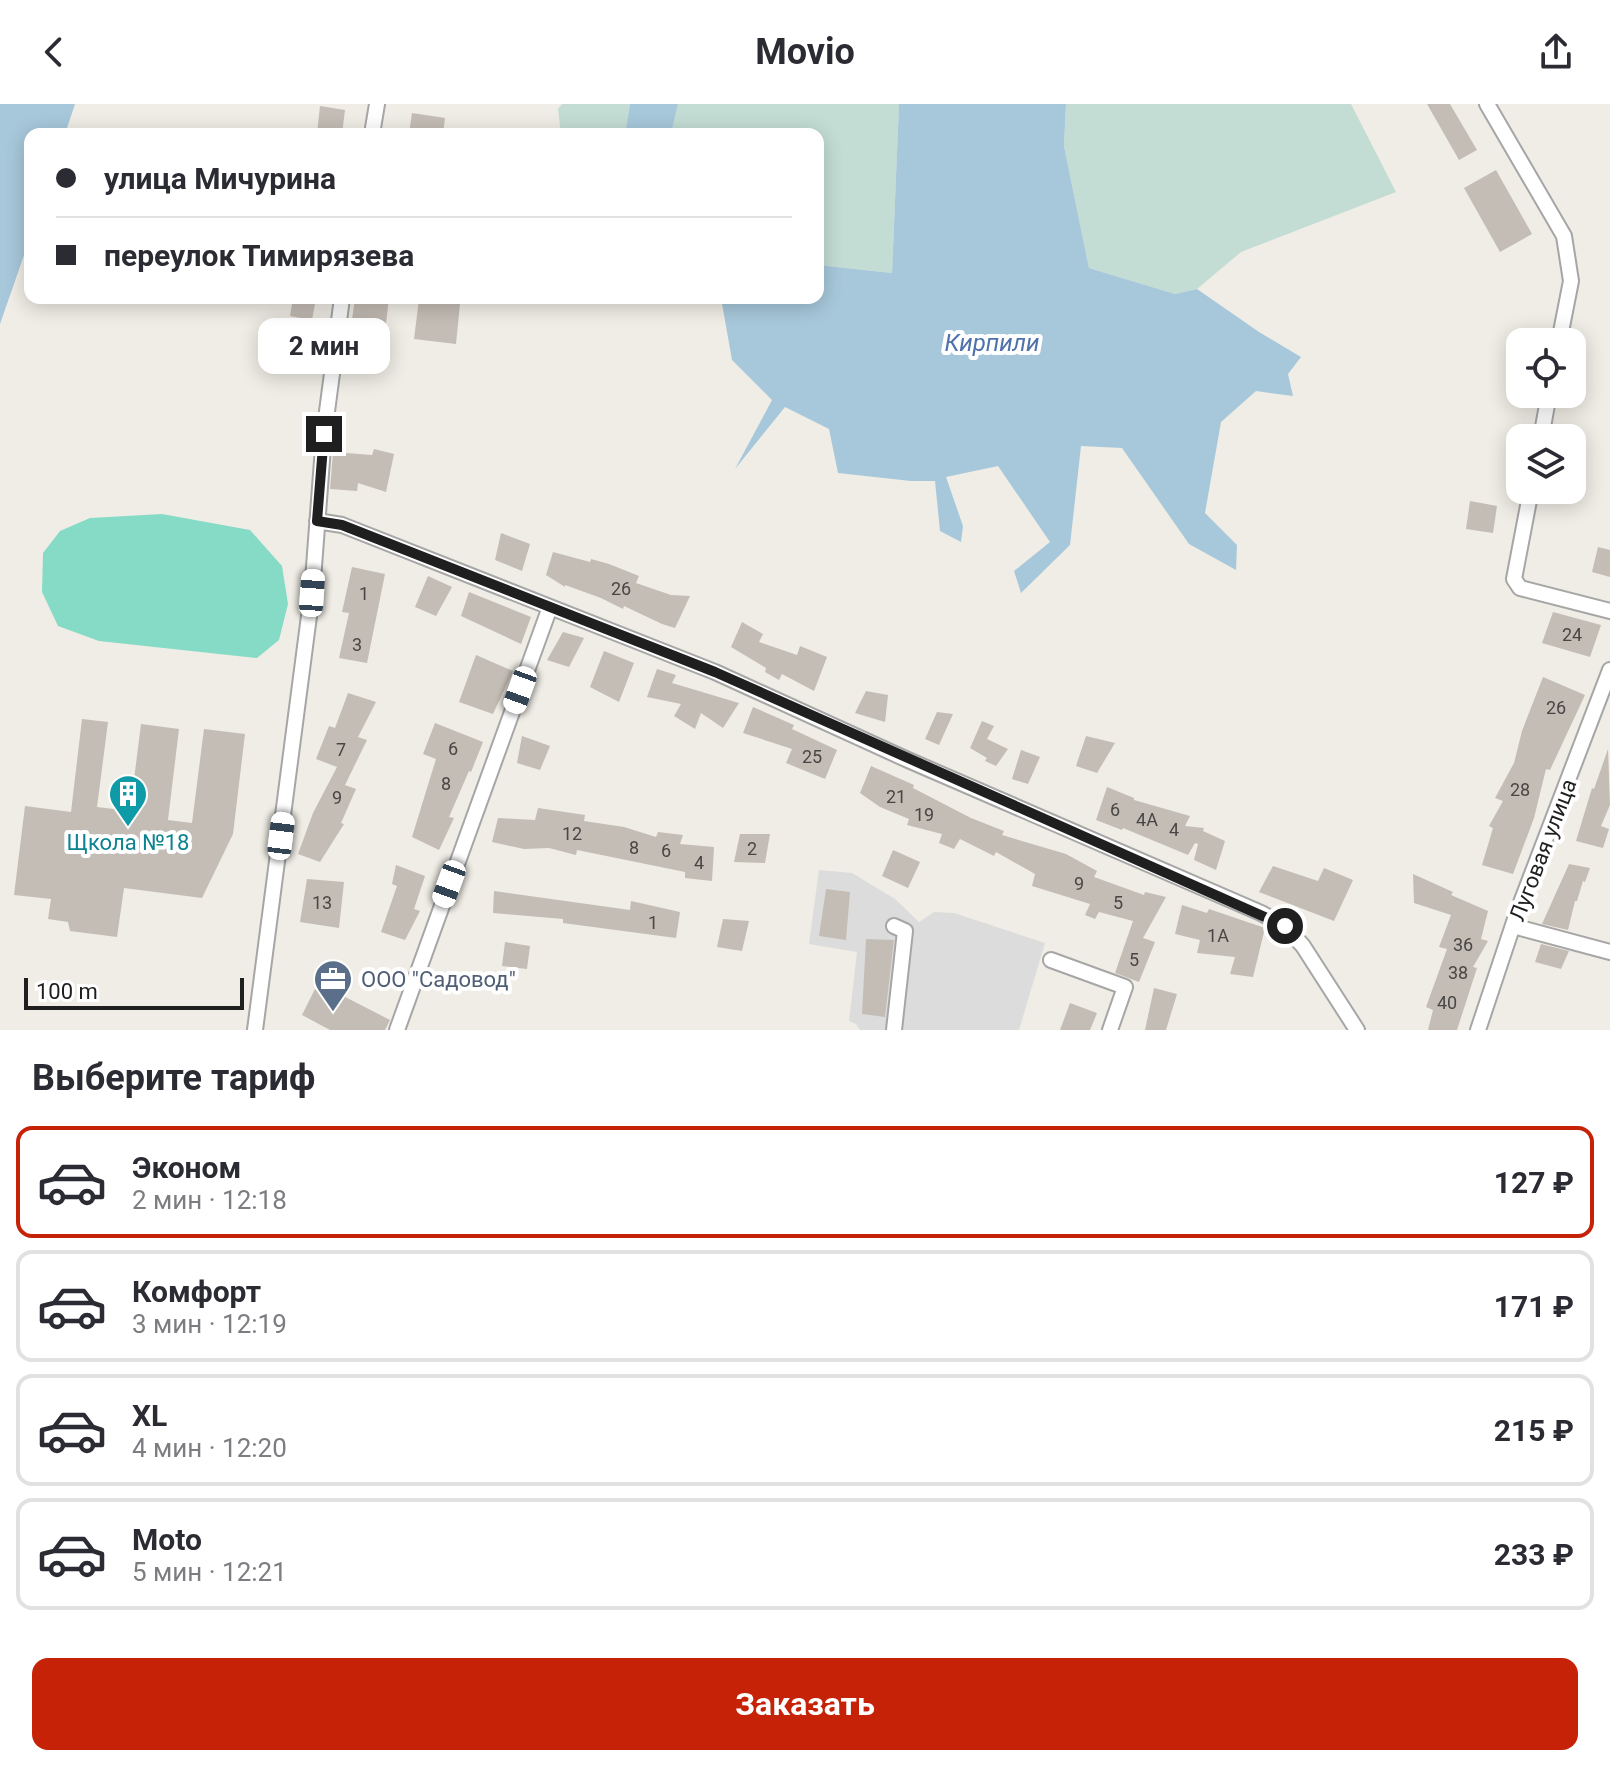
<!DOCTYPE html>
<html lang="ru">
<head>
<meta charset="utf-8">
<style>
  body { margin:0; font-family:Roboto,sans-serif; background:#f7f7f7; color:#2b2b33; height:100vh; display:flex; flex-direction:column; font-size:30px; white-space:nowrap }
  * { box-sizing:border-box; margin:0 }
  p { font-size:26px; color:#7c7c81 }
  .icon { flex:none; width:44px; height:44px; fill:none; stroke:currentColor; stroke-width:2; stroke-linecap:round; stroke-linejoin:round }
  .map { position:relative; height:926px; overflow:hidden }
  .panel { display:flex; flex-direction:column; background:#fff; flex:1 }
  .panel>* { flex:none }
  .guide { position:absolute; left:24px; top:24px; width:800px; height:176px; border-radius:16px; box-shadow:0 4px 20px #0003; display:grid; align-content:center; height:176px; padding:0 32px; background:#fff }
  .fabs { position:absolute; left:1506px; top:224px; display:grid; gap:16px }
  .fabs a { display:grid; place-items:center; width:80px; height:80px; border-radius:16px; background:#fff; box-shadow:0 4px 20px #0003; font-size:40px }
  .scale { position:absolute; left:24px; bottom:20px; width:220px; box-sizing:border-box; padding-left:8px; border:4px solid #1f1f1f; border-top:0; font-size:22px; line-height:28px; white-space:nowrap; color:#1f1f1f; -webkit-text-stroke:6px #fff; paint-order:stroke }
  .end { position:absolute; width:36px; height:36px; margin:-18px; border:10px solid #1f1f1f; background:#fff; box-shadow:0 0 0 4px #fff }
  .from { border-radius:50% }
  .bubble { position:absolute; height:56px; border-radius:16px; background:#fff; box-shadow:0 4px 20px #0003; font-size:26px; font-weight:700; line-height:56px; text-align:center }
  .car { position:absolute; width:24px; height:48px; margin:-24px -12px; border-radius:10px; box-shadow:0 0 6px 2px #0007; background:linear-gradient(#fff 24%,#345 0 40%,#fff 0 76%,#345 0 86%,#fff 0) }
  .guide b { display:flex; align-items:center; gap:28px; height:76px; font-size:30px }
  .guide b+b { border-top:2px solid #e1e1e2 }
  .guide i { width:20px; height:20px; background:#2b2b33 }
  ul { padding:0; list-style:none }
  li { display:flex; align-items:center; gap:24px; height:112px; margin:0 16px 12px; padding:0 16px; border:4px solid #e1e1e2; border-radius:16px }
  li div { flex:1 }
  li b { display:block; font-size:30px }
  li em { font-style:normal; font-weight:700 }
  li.on { border-color:#c62208 }
  li>.icon { width:72px; height:72px; stroke-width:1.5 }
  h2 { padding:0 32px; font-size:36px; line-height:96px }
  .action { display:flex; gap:16px; margin-top:auto; padding:16px 32px }
  .action a { flex:1; height:92px; border-radius:16px; background:#c62208; color:#fff; font-size:32px; font-weight:700; line-height:92px; text-align:center }
  header { display:flex; justify-content:space-between; align-items:center; height:104px; padding:0 32px; background:#fff; font-size:36px; font-weight:700 }
  .map>svg:first-child { display:block }
  .residential { fill:#dddcdc }
  .wetland { fill:#c3ddd4 }
  .pitch { fill:#86dbc6 }
  .water { fill:#a7c8db }
  .building { fill:#c4bdb5 }
  .lines { fill:none; stroke-linecap:round; stroke-linejoin:round }
  .street-casing { stroke:#a6a6a6; stroke-width:18 }
  .street { stroke:#fff; stroke-width:14 }
  .route { stroke:#1f1f1f; stroke-width:10 }
  .labels { text-anchor:middle; dominant-baseline:central; stroke-width:8; stroke-linejoin:round; paint-order:stroke }
  .number-label { font-size:18px; fill:#484644 }
  .culture-label { font-size:22px; fill:#0d838f; stroke:#fff }
  .street-label { font-size:22px; fill:#1f1f1f; stroke:#fff }
  .service-label { font-size:22px; fill:#4e5e75; stroke:#fff; text-anchor:start }
  .water-label { font-size:24px; font-style:italic; fill:#4e70ab; stroke:#fff }
</style>
</head>
<body>
<header><svg class="icon" aria-label="back" viewBox="0 0 24 24"><path d="M15 5l-7 7 7 7"/></svg>Movio<svg class="icon" aria-label="share" viewBox="0 0 24 24"><path d="M12 15V3M7 8l5-5 5 5M5 13v7h14v-7"/></svg></header>
<div class="map">
<svg width="1610" height="926" viewBox="0 0 1610 926">
  <rect width="100%" height="100%" fill="#efede5"/>
  <path class="residential" d="M819 766 852 769 895 795 919 818 934 808 954 809 1045 839 1019 926H860L856 920 849 917 857 848 809 840Z"/>
  <path class="wetland" d="M562 0H630L625 30H561L558 5Z
    M678 0H899L892 169 818 161V30H671Z
    M1066 0H1351L1396 88 1241 148 1197 185 1175 190 1089 164 1064 42Z"/>
  <path class="pitch" d="M162 410 250 426 282 462 288 500 279 536 257 554 99 537 58 522 42 488 43 449 60 427 90 414Z"/>
  <path class="water" d="M0 0H75L65 30H30V134L0 220Z
    M630 0H678L671 30H625Z
    M899 0H1066L1064 42 1089 164 1175 190 1197 185 1259 228 1301 253 1288 270 1293 292 1256 287 1221 318 1205 409 1237 441 1236 466 1189 440 1122 344 1081 342 1070 441 1021 489 1014 467 1050 438 998 362 946 373 963 422 961 438 940 427 935 377H911L838 369 829 325 785 303 735 365 772 296 732 256 721 194H818V161L892 169Z"/>
  <path class="building" d="M1427 0H1450L1477 46 1459 56Z
    M320 2 345 6 342 30H317Z
    M412 9 445 14 443 30H409Z
    M1496 66 1532 130 1500 148 1464 84Z
    M293 194H316L312 216 290 212Z
    M355 194H389L385 228 351 223Z
    M419 195 460 200 456 240 414 235Z
    M374 345 394 350 386 388 358 379 357 387 330 385 333 348 372 351Z
    M1470 397 1497 402 1493 429 1466 425Z
    M501 429 530 440 522 467 495 456Z
    M1598 443 1610 446V473L1592 468Z
    M553 448 590 458 591 455 609 460 639 472 636 479 671 491 690 492 675 524 662 520 624 502 623 505 601 494 565 481V483L546 471Z
    M352 463 385 470 367 559 339 554 349 509 342 508Z
    M428 472 452 483 436 512 415 503Z
    M469 488 531 513 521 540 461 512Z
    M1553 508 1601 521 1590 553 1542 539Z
    M742 518 763 530 759 538 797 551 800 542 827 553 814 587 782 570 779 576 765 568 766 564 731 543Z
    M563 528 584 534 569 563 547 556Z
    M604 547 634 559 619 598 590 583Z
    M476 551 513 567 493 610 459 598Z
    M657 565 676 571 672 579 739 599 723 624 701 609 695 625 674 612 681 600 647 593Z
    M1543 573 1585 591 1550 666 1546 665 1534 714 1513 770 1482 761 1493 724 1489 722 1503 697 1495 694 1514 659 1522 627Z
    M866 587 888 591 885 618 855 609Z
    M348 589 376 598 358 633 367 636 345 681 356 685 341 719 344 720 320 758 298 750 313 709 337 663 316 655 329 622 335 624Z
    M753 603 794 621 792 625 837 646 825 675 786 659 792 645 743 629Z
    M937 608 953 610 939 641 925 635Z
    M82 615 108 618 97 703 130 707 141 620 179 625 168 716 192 719 204 625 245 630 233 730 202 794 124 784 117 833 70 827 68 818 48 815 51 795 14 791 25 702 71 708Z
    M982 617 994 622 987 635 1008 645 996 662 985 657 987 654 970 644Z
    M435 619 483 638 471 668 469 667 449 713 454 714 439 746 412 733 436 655 423 650Z
    M522 632 550 642 540 666 517 659Z
    M1086 632 1115 639 1097 669 1076 662Z
    M1608 645 1610 701 1601 722 1609 725 1603 744 1576 737 1592 684 1594 685Z
    M1021 646 1040 653 1028 680 1012 675Z
    M871 662 914 681 913 684 971 714 1004 727 1002 731 1066 750 1097 767 1094 773 1144 791 1145 788 1166 793 1143 834 1155 838 1139 878 1115 869 1133 817 1099 808 1095 815 1085 811 1090 800 1032 782 1035 770 996 748 994 752 960 735 954 745 939 739 942 730 907 721 909 715 880 703 860 689Z
    M1107 683 1134 694V696L1190 712 1185 722 1204 724 1203 727 1225 737 1216 766 1194 756 1198 740 1195 739 1188 751 1123 724 1122 726 1096 716Z
    M538 704 585 711 584 717 624 723 656 733 658 728 683 731 680 740 714 743 712 777 685 774V768L577 746 576 751 549 744 524 745 492 738 498 714 535 716Z
    M740 730H770L765 759 734 758Z
    M893 746 920 758 908 784 882 772Z
    M1569 760 1590 764 1585 778 1583 777 1577 797H1575L1568 826 1542 820Z
    M396 761 425 772 414 805 420 807 405 836 381 828 397 782 392 780Z
    M1273 762 1318 777 1324 764 1353 776 1334 817 1259 788Z
    M1413 770 1453 788 1451 791 1488 807 1481 835 1488 837 1473 863 1477 864 1457 926H1428L1433 906 1426 903 1447 845 1439 843 1451 811 1414 799Z
    M307 775 344 778 339 824 300 818Z
    M826 785 850 788 846 836 819 832Z
    M494 787 630 806 631 797 680 808 676 834 563 819V815L493 809Z
    M1182 801 1207 809 1209 805 1265 824 1253 873 1230 870 1235 853 1197 849 1200 836 1175 830Z
    M723 815 749 817 742 847 717 843Z
    M866 835 894 836 885 913 862 910Z
    M505 838 530 842 527 865 502 862Z
    M1541 840 1569 847 1561 865 1535 858Z
    M318 879 390 916 385 926H330L302 911Z
    M1154 884 1177 890 1166 926H1145Z
    M1070 899 1097 909 1090 926H1060Z"/>
  <g class="lines">
    <defs>
      <path id="street" d="M1487 0 1564 132 1571 177 1559 238
        M372 30 377 0
        M1541 334 1549 290
        M1531 386 1514 475 1520 484 1610 507
        M317 417 342 421 715 568 908 656 1261 809 1285 822 1303 842 1357 926
        M1513 822 1610 848
        M1051 856 1125 883 1110 926
        M255 926 312 489 324 330 342 194
        M397 926 550 503
        M894 926 905 827 894 822
        M1478 926 1517 809 1610 566"/>
    </defs>
    <use href="#street" class="street-casing"/>
    <use href="#street" class="street"/>
  </g>
  <g class="lines">
    <path class="route" d="M324 330 317 417 342 421 715 568 1285 822"/>
  </g>
  <defs>
    <symbol id="building-pin" viewBox="-11 -11 22 30"><path d="M0 17L-7.5 6A9.5 9.5 0 1 1 7.5 6Z" fill="#0f9aa8" stroke="#fff"/><path d="M-4-6H4V6H1V3H-1V6H-4ZM-2.5-4.3h1.7v1.8h-1.7ZM.8-4.3h1.7v1.8H.8ZM-2.5-1h1.7V.8h-1.7ZM.8-1h1.7V.8H.8Z" fill="#fff"/></symbol>
    <symbol id="office-pin" viewBox="-11 -11 22 30"><path d="M0 17L-7.5 6A9.5 9.5 0 1 1 7.5 6Z" fill="#5c6f8a" stroke="#fff"/><path d="M-6-3h4V-5.5h4V-3h4V5H-6ZM-1-4.5V-3h2v-1.5ZM-6 0V1H6V0Z" fill="#fff"/></symbol>
  </defs>
  <g fill-rule="evenodd">
    <use href="#building-pin" x="106" y="668" width="44" height="60"/>
    <use href="#office-pin" x="311" y="853" width="44" height="60"/>
  </g>
  <g class="labels">
    <g class="number-label">
      <text x="621" y="484">26</text>
      <text x="364" y="489">1</text>
      <text x="1572" y="530">24</text>
      <text x="357" y="540">3</text>
      <text x="1556" y="603">26</text>
      <text x="453" y="644">6</text>
      <text x="341" y="645">7</text>
      <text x="812" y="652">25</text>
      <text x="446" y="679">8</text>
      <text x="1520" y="685">28</text>
      <text x="896" y="692">21</text>
      <text x="337" y="693">9</text>
      <text x="1115" y="705">6</text>
      <text x="924" y="710">19</text>
      <text x="1147" y="715">4А</text>
      <text x="1174" y="725">4</text>
      <text x="572" y="729">12</text>
      <text x="634" y="743">8</text>
      <text x="752" y="744">2</text>
      <text x="666" y="746">6</text>
      <text x="699" y="758">4</text>
      <text x="1079" y="779">9</text>
      <text x="322" y="798">13</text>
      <text x="1118" y="798">5</text>
      <text x="653" y="818">1</text>
      <text x="1218" y="831">1А</text>
      <text x="1463" y="840">36</text>
      <text x="1134" y="855">5</text>
      <text x="1458" y="868">38</text>
      <text x="1447" y="898">40</text>
    </g>
    <g class="culture-label">
      <text x="128" y="738">Щкола №18</text>
    </g>
    <g class="street-label">
      <text transform="translate(1543 746) rotate(-69)">Луговая улица</text>
    </g>
    <g class="service-label">
      <text x="361" y="875">ООО "Садовод"</text>
    </g>
    <g class="water-label">
      <text x="992" y="239">Кирпили</text>
    </g>
  </g>
</svg>
<div class="fabs">
<a><svg class="icon" aria-label="locate" viewBox="0 0 24 24"><circle cx="12" cy="12" r="6"/><path d="M12 2v4M12 18v4M2 12h4M18 12h4"/></svg></a>
<a><svg class="icon" aria-label="layers" viewBox="0 0 24 24"><path d="M12 4l9 5-9 5-9-5zM3 14l9 5 9-5"/></svg></a>
</div>
<div class="scale">100 m</div>
<i class="end from" style="left:1285px;top:822px"></i>
<i class="end" style="left:324px;top:330px"></i>
<div class="bubble" style="left:258px;top:214px;width:132px">2 мин</div>
<i class="car" style="left:312px;top:489px;rotate:4deg"></i>
<i class="car" style="left:520px;top:586px;rotate:200deg"></i>
<i class="car" style="left:281px;top:732px;rotate:7deg"></i>
<i class="car" style="left:449px;top:780px;rotate:200deg"></i>
<div class="guide">
<b><i class="from"></i>улица Мичурина</b>
<b><i></i>переулок Тимирязева</b>
</div>
</div>
<section class="panel">
<h2>Выберите тариф</h2>
<ul>
<li class="on"><svg class="icon" aria-label="car" viewBox="0 0 24 24"><path d="M5 17H2v-5l4-1 3-4h7l3 4 3 1v5h-3M9 17h6M6 11h13"/><circle cx="7" cy="17" r="2"/><circle cx="17" cy="17" r="2"/></svg><div><b>Эконом</b><p>2 мин · 12:18</p></div><em>127 ₽</em></li>
<li><svg class="icon" aria-label="car" viewBox="0 0 24 24"><path d="M5 17H2v-5l4-1 3-4h7l3 4 3 1v5h-3M9 17h6M6 11h13"/><circle cx="7" cy="17" r="2"/><circle cx="17" cy="17" r="2"/></svg><div><b>Комфорт</b><p>3 мин · 12:19</p></div><em>171 ₽</em></li>
<li><svg class="icon" aria-label="car" viewBox="0 0 24 24"><path d="M5 17H2v-5l4-1 3-4h7l3 4 3 1v5h-3M9 17h6M6 11h13"/><circle cx="7" cy="17" r="2"/><circle cx="17" cy="17" r="2"/></svg><div><b>XL</b><p>4 мин · 12:20</p></div><em>215 ₽</em></li>
<li><svg class="icon" aria-label="car" viewBox="0 0 24 24"><path d="M5 17H2v-5l4-1 3-4h7l3 4 3 1v5h-3M9 17h6M6 11h13"/><circle cx="7" cy="17" r="2"/><circle cx="17" cy="17" r="2"/></svg><div><b>Moto</b><p>5 мин · 12:21</p></div><em>233 ₽</em></li>
</ul>
<div class="action"><a>Заказать</a></div>
</section>
</body>
</html>
